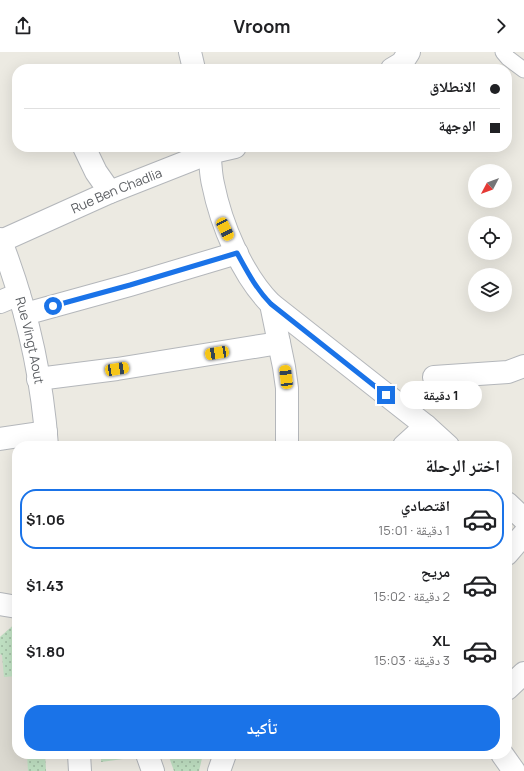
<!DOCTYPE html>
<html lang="ar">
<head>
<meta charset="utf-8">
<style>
  body { margin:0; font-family:Manrope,"Noto Naskh Arabic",sans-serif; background:#f6f6f6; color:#202124; direction:rtl; height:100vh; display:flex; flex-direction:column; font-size:15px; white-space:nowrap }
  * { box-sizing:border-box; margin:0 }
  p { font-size:13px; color:#757577 }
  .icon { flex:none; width:22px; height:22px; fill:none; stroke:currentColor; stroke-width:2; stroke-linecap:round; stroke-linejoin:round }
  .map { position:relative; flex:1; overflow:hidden; direction:ltr }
  .sheet { position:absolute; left:12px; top:389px; width:500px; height:318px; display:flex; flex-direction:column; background:#fff; border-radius:16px; box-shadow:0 4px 16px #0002; direction:rtl }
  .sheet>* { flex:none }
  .hud { position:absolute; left:12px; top:12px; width:500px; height:88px; border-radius:16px; box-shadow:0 4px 16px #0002; direction:rtl; display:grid; align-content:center; height:88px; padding:0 12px; background:#fff }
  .needle { width:26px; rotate:229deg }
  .fabs { position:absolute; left:468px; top:112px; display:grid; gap:8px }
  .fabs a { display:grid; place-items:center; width:44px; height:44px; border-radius:50%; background:#fff; box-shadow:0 4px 16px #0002; font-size:20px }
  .end { position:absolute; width:18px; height:18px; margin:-9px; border:5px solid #1a73e8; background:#fff; box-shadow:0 0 0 2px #fff }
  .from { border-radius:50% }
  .bubble { position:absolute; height:28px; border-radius:14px; background:#fff; box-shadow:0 4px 16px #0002; font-size:13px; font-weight:700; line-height:28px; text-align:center; direction:rtl }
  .car { position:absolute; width:12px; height:24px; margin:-12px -6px; border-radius:5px; box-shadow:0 0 3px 1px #0007; background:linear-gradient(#f5c518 24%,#345 0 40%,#f5c518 0 76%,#345 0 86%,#f5c518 0) }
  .hud b { display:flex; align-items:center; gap:14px; height:38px; font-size:15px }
  .hud b+b { border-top:1px solid #e0e0e0 }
  .hud i { width:10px; height:10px; background:#202124 }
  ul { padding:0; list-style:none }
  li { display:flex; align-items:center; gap:12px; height:60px; margin:0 8px 6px; padding:0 4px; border:2px solid transparent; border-radius:16px }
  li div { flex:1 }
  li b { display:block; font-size:15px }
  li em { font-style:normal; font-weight:700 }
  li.current { border-color:#1a73e8 }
  li>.icon { width:36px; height:36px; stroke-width:1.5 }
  h2 { padding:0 12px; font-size:18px; line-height:48px }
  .button { display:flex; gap:8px; margin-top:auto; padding:8px 12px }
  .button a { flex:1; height:46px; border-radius:16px; background:#1a73e8; color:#fff; font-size:16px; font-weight:700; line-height:46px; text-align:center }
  header { display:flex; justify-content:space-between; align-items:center; height:52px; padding:0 12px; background:#fff; font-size:18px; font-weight:700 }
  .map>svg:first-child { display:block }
  .education { fill:#dbd9d0 }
  .green { fill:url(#green-dots) }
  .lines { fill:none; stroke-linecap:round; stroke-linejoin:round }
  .lane-casing { stroke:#b4b7bb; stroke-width:17 }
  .street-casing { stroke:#b4b7bb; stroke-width:24 }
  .lane { stroke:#fff; stroke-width:15 }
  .street { stroke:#fff; stroke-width:22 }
  .route { stroke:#1a73e8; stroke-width:5 }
  .labels { text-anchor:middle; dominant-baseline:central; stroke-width:3; stroke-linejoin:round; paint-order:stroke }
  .street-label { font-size:13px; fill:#5a5d61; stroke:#fff }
</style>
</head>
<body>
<header><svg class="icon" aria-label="forward" viewBox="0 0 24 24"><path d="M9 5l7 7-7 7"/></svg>Vroom<svg class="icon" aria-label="share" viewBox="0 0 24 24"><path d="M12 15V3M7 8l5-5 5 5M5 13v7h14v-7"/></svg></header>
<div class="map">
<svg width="524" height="719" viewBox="0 0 524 719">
  <defs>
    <pattern id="green-dots" width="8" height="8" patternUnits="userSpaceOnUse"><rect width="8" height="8" fill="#c0e1c3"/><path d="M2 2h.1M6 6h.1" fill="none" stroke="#9fbaa2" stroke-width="1.8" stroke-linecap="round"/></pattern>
  </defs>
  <rect width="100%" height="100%" fill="#eceae2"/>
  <path class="education" d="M17 570V702H45L46 719H0V585Z"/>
  <path class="green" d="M17 570V624L4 625 2 603 0 602V585Z
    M27 702H45L46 719H28Z
    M101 702H137L138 705 101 710Z
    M168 702H203L199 719H174Z"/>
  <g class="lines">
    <defs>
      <path id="lane" d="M503 0 508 6 524 18"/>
      <g id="street">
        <path d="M190 0 194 17"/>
        <path d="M392 17 402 11 409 0"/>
        <path d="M84 95 96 120 110 140"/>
        <path d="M208 95C211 107 210 120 213 132 221 172 242 223 271 252L426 374 448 394"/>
        <path id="s1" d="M0 187C26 253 42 324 47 394"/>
        <path id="s2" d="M1 189 110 140 209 101 235 95"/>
        <path d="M0 250 19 242"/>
        <path d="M271 252 284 315 287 336V394"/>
        <path d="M25 262 130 233 237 201"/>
        <path d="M434 325 508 320 524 314"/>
        <path d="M38 327 117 317 279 291"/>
        <path d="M0 387 46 380"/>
        <path d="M404 394 426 374"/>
        <path d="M507 451 524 467"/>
        <path d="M507 502 524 482"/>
        <path d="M0 552 17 555"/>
        <path d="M507 637 524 621"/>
        <path d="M79 702 80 719"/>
        <path d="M147 702 153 719"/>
        <path d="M502 702 514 719"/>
        <path d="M219 719 225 702"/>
      </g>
    </defs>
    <use href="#lane" class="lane-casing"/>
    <use href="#street" class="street-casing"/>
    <use href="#lane" class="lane"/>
    <use href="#street" class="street"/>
  </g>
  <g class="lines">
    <path class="route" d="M53 254 130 233 237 201C247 219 256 237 271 252L386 343"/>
  </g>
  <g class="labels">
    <g class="street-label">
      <text stroke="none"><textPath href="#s2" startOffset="126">Rue Ben Chadlia</textPath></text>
      <text stroke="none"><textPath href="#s1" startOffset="106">Rue Vingt Aout</textPath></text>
    </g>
  </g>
</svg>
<div class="fabs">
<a><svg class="needle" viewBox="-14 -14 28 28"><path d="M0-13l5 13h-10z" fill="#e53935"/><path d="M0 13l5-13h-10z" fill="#757577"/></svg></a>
<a><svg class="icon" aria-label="locate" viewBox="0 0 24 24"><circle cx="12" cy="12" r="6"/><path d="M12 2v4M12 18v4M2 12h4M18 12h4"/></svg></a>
<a><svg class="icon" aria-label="layers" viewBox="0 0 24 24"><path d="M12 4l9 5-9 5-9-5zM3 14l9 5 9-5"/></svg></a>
</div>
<i class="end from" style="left:53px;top:254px"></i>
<i class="end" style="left:386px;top:343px"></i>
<div class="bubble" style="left:400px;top:329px;width:82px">1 دقيقة</div>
<i class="car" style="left:225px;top:177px;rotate:154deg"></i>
<i class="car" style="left:217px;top:301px;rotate:261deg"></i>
<i class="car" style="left:117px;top:317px;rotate:81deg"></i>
<i class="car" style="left:286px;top:325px;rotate:353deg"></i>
<div class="hud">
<b><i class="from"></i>الانطلاق</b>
<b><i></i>الوجهة</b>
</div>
<section class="sheet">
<h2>اختر الرحلة</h2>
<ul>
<li class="current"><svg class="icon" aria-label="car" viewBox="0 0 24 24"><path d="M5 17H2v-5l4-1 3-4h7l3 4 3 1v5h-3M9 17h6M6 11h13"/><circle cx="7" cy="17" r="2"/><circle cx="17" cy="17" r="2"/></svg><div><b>اقتصادي</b><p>1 دقيقة · 15:01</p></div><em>$1.06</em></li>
<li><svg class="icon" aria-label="car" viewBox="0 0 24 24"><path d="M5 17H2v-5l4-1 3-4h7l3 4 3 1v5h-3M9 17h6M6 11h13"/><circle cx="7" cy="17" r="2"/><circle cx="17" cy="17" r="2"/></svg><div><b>مريح</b><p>2 دقيقة · 15:02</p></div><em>$1.43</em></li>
<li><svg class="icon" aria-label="car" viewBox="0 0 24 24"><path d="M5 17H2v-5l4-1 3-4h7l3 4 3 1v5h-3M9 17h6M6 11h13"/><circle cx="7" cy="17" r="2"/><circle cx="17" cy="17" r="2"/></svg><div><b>XL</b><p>3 دقيقة · 15:03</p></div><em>$1.80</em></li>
</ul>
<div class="button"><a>تأكيد</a></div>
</section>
</div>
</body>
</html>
